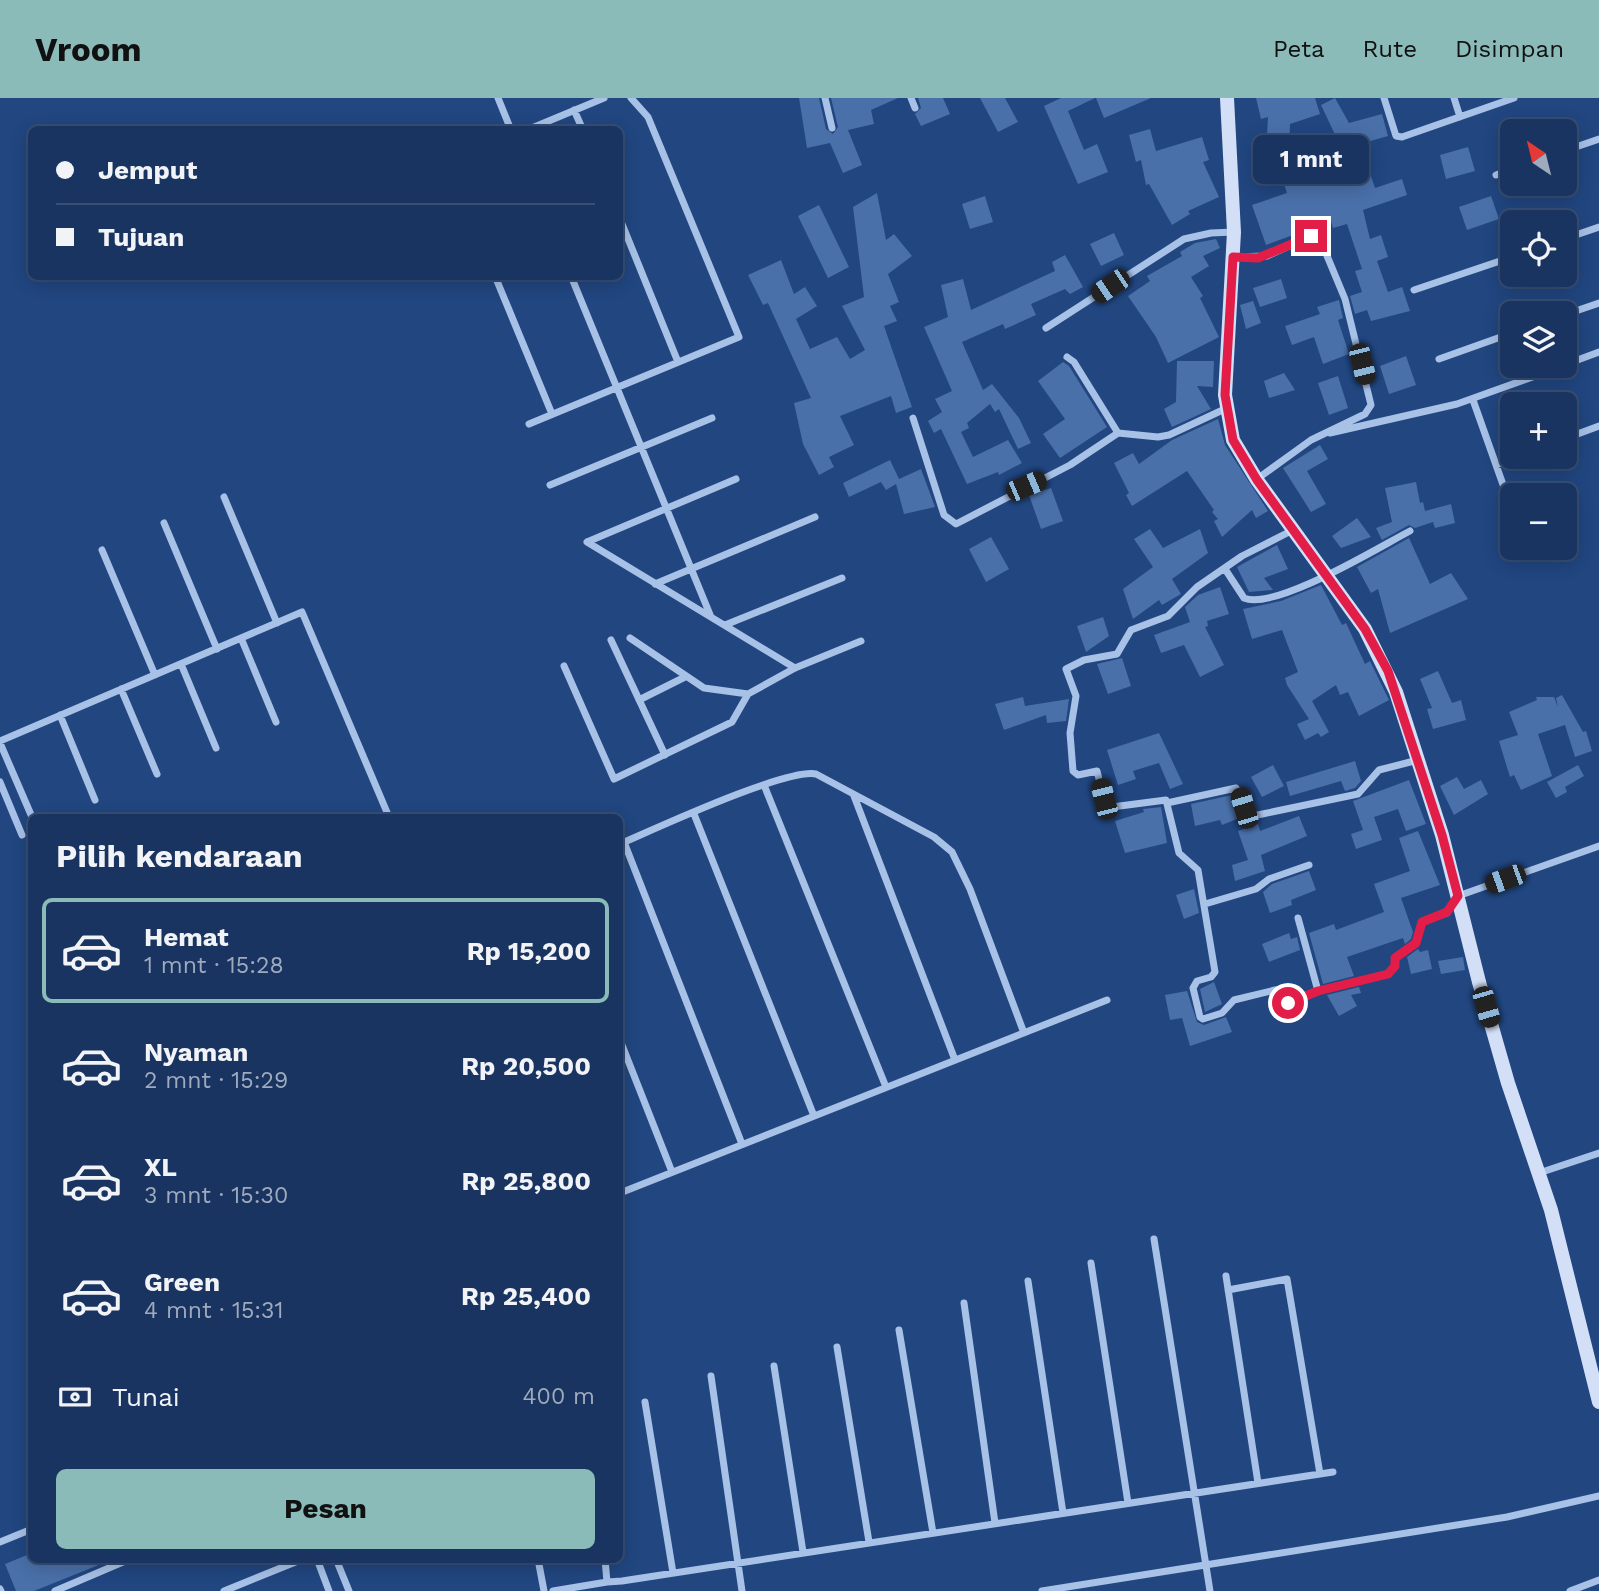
<!DOCTYPE html>
<html lang="id">
<head>
<meta charset="utf-8">
<style>
  body { margin:0; font-family:"Work Sans",sans-serif; background:#223c66; color:#f1f3f6; height:100vh; display:flex; flex-direction:column; font-size:26px; white-space:nowrap }
  * { box-sizing:border-box; margin:0 }
  p { font-size:23px; color:#9faabd }
  .icon { flex:none; width:38px; height:38px; fill:none; stroke:currentColor; stroke-width:2; stroke-linecap:round; stroke-linejoin:round }
  .map { position:relative; flex:1; overflow:hidden }
  .details { position:absolute; left:28px; top:716px; width:595px; height:749px; display:flex; flex-direction:column; background:#193460; border-radius:10px; box-shadow:0 4px 18px #0003,0 0 0 2px #374f75 }
  .details>* { flex:none }
  .top-card { position:absolute; left:28px; top:28px; width:595px; height:154px; border-radius:10px; box-shadow:0 4px 18px #0003,0 0 0 2px #374f75; display:grid; align-content:center; height:154px; padding:0 28px; background:#193460 }
  .needle { width:46px; rotate:325deg }
  .controls { position:absolute; left:1500px; top:21px; display:grid; gap:14px }
  .controls a { display:grid; place-items:center; width:77px; height:77px; border-radius:10px; background:#193460; box-shadow:0 4px 18px #0003,0 0 0 2px #374f75; font-size:35px }
  .end { position:absolute; width:32px; height:32px; margin:-16px; border:9px solid #e11d48; background:#fff; box-shadow:0 0 0 4px #fff }
  .from { border-radius:50% }
  .bubble { position:absolute; height:49px; border-radius:10px; background:#193460; box-shadow:0 4px 18px #0003,0 0 0 2px #374f75; font-size:23px; font-weight:700; line-height:49px; text-align:center }
  .car { position:absolute; width:21px; height:42px; margin:-21px -10px; border-radius:9px; box-shadow:0 0 5px 2px #0007; background:linear-gradient(#222 24%,#8ab4d8 0 40%,#222 0 76%,#8ab4d8 0 86%,#222 0) }
  .top-card b { display:flex; align-items:center; gap:24px; height:66px; font-size:26px }
  .top-card b+b { border-top:2px solid #374f75 }
  .top-card i { width:18px; height:18px; background:#f1f3f6 }
  ul { padding:0; list-style:none }
  li { display:flex; align-items:center; gap:21px; height:105px; margin:0 14px 10px; padding:0 14px; border:4px solid transparent; border-radius:10px }
  li div { flex:1 }
  li b { display:block; font-size:26px }
  li em { font-style:normal; font-weight:700 }
  li.active { border-color:#8bbbb9 }
  li>.icon { width:63px; height:63px; stroke-width:1.5 }
  h2 { padding:0 28px; font-size:32px; line-height:84px }
  .pay { display:flex; align-items:center; gap:18px; height:77px; padding:0 28px; font-size:26px }
  .pay p { margin-inline-start:auto }
  .button { display:flex; gap:14px; margin-top:auto; padding:14px 28px }
  .button a { flex:1; height:80px; border-radius:10px; background:#8bbbb9; color:#111; font-size:28px; font-weight:700; line-height:80px; text-align:center }
  header { display:flex; align-items:center; gap:42px; box-sizing:border-box; height:98px; padding:0 35px; background:#8bbbb9; color:#111 }
  header strong { font-size:33px }
  nav { display:flex; gap:38px; margin-inline-start:auto; font-size:24px }
  .map>svg:first-child { display:block }
  .building { fill:#4a70a9 }
  .lines { fill:none; stroke-linecap:round; stroke-linejoin:round }
  .street { stroke:#a7c1e7; stroke-width:7 }
  .secondary { stroke:#d2dff6; stroke-width:14 }
  .route { stroke:#e11d48; stroke-width:9 }
</style>
</head>
<body>
<header>
<strong>Vroom</strong>
<nav><a>Peta</a><a>Rute</a><a>Disimpan</a></nav>
</header>
<div class="map">
<svg width="1599" height="1493" viewBox="0 0 1599 1493">
  <rect width="100%" height="100%" fill="#214680"/>
  <path class="building" d="M799 0H819L826 31 833 36 838 29 831 0H898L871 12 874 26 848 32 862 67 843 75 830 45 807 50Z
    M918 0H943L950 16 921 28 915 16 921 10Z
    M980 0H1005L1018 24 998 34Z
    M1061 0H1095L1068 13 1084 52 1097 46 1108 74 1078 86 1044 8Z
    M1096 0H1151L1104 20Z
    M1256 0H1315L1320 16 1290 26 1289 55 1338 43 1321 7 1335 0 1349 25 1382 16 1388 38 1360 46 1375 90 1402 81 1407 97 1363 112 1370 141 1381 137 1388 159 1377 163 1388 194 1402 189 1410 213 1371 223 1367 212 1355 216 1350 198 1362 194 1355 173 1362 171 1347 126 1333 130 1331 123 1266 147 1252 107 1287 95 1275 57 1266 56 1268 19 1261 21Z
    M1150 31 1156 53 1202 39 1209 62 1203 64 1219 99 1188 113 1190 116 1172 127 1149 86 1146 87 1141 62 1136 64 1129 37Z
    M1468 49 1475 73 1446 81 1440 57Z
    M877 95 886 142 894 136 912 158 888 176 899 204 890 208 897 223 884 228 912 309 896 315 891 298 840 318 854 347 829 359 834 369 819 377 803 346 794 305 811 300 768 205 763 207 748 177 781 162 794 196 805 189 817 208 796 221 810 251 837 239 850 261 865 252 842 208 864 199 853 109Z
    M985 98 993 124 970 131 962 106Z
    M1491 98 1499 121 1467 132 1459 109Z
    M819 107 849 169 828 180 798 118Z
    M1114 135 1124 157 1101 168 1090 146Z
    M1216 141 1220 150 1203 158 1209 168 1191 179 1203 198 1200 200 1219 239 1168 265 1156 239 1128 198 1150 183 1147 178 1182 158 1180 154 1195 145Z
    M1065 157 1083 189 1070 196 1065 191 1031 206 1036 217 1005 231 1003 226 962 244 983 292 992 286 1019 320 1031 345 1018 351 999 311 995 314 990 306 967 325 969 330 961 334 973 359 1008 342 1022 365 999 377 998 374 967 386 941 331 934 335 928 323 942 314 935 301 952 293 924 229 948 219 941 187 963 181 971 212 1055 173 1052 164Z
    M1281 181 1287 200 1260 209 1253 190Z
    M1339 202 1343 220 1338 222 1349 256 1323 266 1314 239 1292 247 1285 228 1320 216 1317 209Z
    M1253 203 1261 225 1246 231 1240 207Z
    M1406 258 1416 287 1389 296 1380 268Z
    M1177 263H1214L1213 289 1197 288 1211 311 1172 329 1164 311 1176 304Z
    M1063 264 1069 268 1107 329 1060 360 1043 336 1065 321 1038 283Z
    M1284 275 1295 292 1269 300 1264 283Z
    M1338 278 1348 310 1329 317 1318 285Z
    M1218 321 1225 347 1268 413 1256 420 1252 412 1222 439 1214 423 1218 421 1212 414 1214 412 1187 373 1132 408 1126 397 1129 395 1114 365 1133 355 1139 366 1172 342Z
    M1320 347 1328 361 1307 373 1326 406 1311 414 1283 370Z
    M890 362 899 381 921 371 935 409 904 416 896 386 886 392 881 384 849 399 843 385Z
    M1416 384 1420 405 1423 404 1425 413 1451 406 1455 425 1435 430 1433 424 1415 430 1409 427 1382 442 1376 430 1392 424 1385 390Z
    M1051 390 1063 423 1041 431 1029 397Z
    M1357 420 1371 439 1341 450 1332 438Z
    M1150 431 1163 450 1200 431 1208 455 1172 481 1181 496 1162 507 1159 502 1133 521 1123 491 1153 469 1134 441Z
    M991 439 1009 471 986 484 969 451Z
    M1409 440 1430 486 1451 475 1468 501 1390 535 1378 491 1371 495 1357 469Z
    M1277 447 1288 471 1264 480 1273 492 1249 494 1237 469Z
    M1321 487 1342 527 1346 525 1365 566 1370 563 1389 602 1359 618 1348 594 1340 597 1336 587 1312 603 1329 634 1321 639 1318 635 1305 642 1297 626 1309 621 1287 587 1285 580 1298 574 1282 532 1252 541 1243 511 1281 503Z
    M1220 489 1229 516 1207 523 1208 528 1205 529 1224 567 1200 579 1184 547 1161 555 1154 537 1190 524 1185 509 1198 497Z
    M1103 519 1109 538 1086 554 1077 528Z
    M1122 560 1131 588 1108 596 1097 566Z
    M1438 573 1452 605 1461 602 1466 622 1433 631 1427 611 1432 610 1420 581Z
    M1562 597 1583 634 1586 633 1592 653 1575 659 1565 627 1538 636 1552 678 1521 692 1514 677 1510 679 1499 643 1518 637 1509 614 1537 602 1536 599H1554L1558 609 1556 600Z
    M1023 599 1025 608 1069 601 1066 623 1047 625 1046 617 1004 632 995 606Z
    M1159 635 1183 686 1170 691 1159 665 1133 673 1136 681 1118 687 1107 652Z
    M1355 663 1361 683 1355 690 1345 693 1341 683 1290 698 1286 684Z
    M1273 667 1284 688 1262 699 1251 679Z
    M1578 667 1584 678 1565 689 1567 694 1556 700 1547 684Z
    M1457 679 1464 691 1481 682 1488 696 1454 717 1440 688Z
    M1409 682 1426 726 1406 733 1398 711 1374 719 1382 742 1356 751 1351 736 1363 732 1353 703Z
    M1232 697 1242 719 1222 727 1220 722 1195 728 1191 706Z
    M1161 709 1167 745 1125 755 1115 723 1144 714 1143 711Z
    M1299 718 1307 738 1261 757 1265 773 1235 783 1232 767 1248 762 1238 733 1258 726 1260 733Z
    M1418 733 1440 787 1401 800 1413 834 1411 841 1405 846 1403 840 1347 859 1354 878 1323 886 1309 835 1334 826 1336 832 1384 814 1374 786 1410 773 1399 740Z
    M1309 773 1316 792 1291 802 1292 807 1270 815 1263 794 1272 786Z
    M1194 791 1199 815 1184 821 1176 797Z
    M1289 835 1291 841 1297 839 1300 852 1269 864 1262 846Z
    M1418 851 1420 854 1428 852 1432 871 1411 876 1407 859Z
    M1463 859 1465 872 1441 876 1438 863Z
    M1214 884 1222 906 1205 914 1200 891Z
    M1359 889 1361 895 1351 897 1357 908 1339 918 1327 897Z
    M1187 893 1197 924 1204 927 1226 919 1232 934 1190 948 1182 920 1170 922 1165 897Z
    M32 1455V1461L111 1462 34 1493H16L5 1466Z"/>
  <g class="lines">
    <path class="street" d="M498 0 511 32
      M825 0 832 30
      M911 0 915 10
      M1384 0 1396 38 1402 39 1514 0
      M1454 0 1460 19
      M574 12 583 32
      M527 32 604 0
      M1564 53 1599 41
      M1496 77 1512 71
      M620 121 678 264
      M1564 141 1599 129
      M1233 159 1267 158 1311 138 1320 141 1345 201 1371 307 1365 316 1311 342 1257 381
      M495 178 552 316
      M571 178 711 519
      M1414 192 1512 159
      M1564 217 1599 205
      M1046 230 1184 141 1211 135 1234 134
      M1067 259 1074 264 1118 335
      M1439 261 1512 235
      M1564 267 1599 254
      M1473 302 1512 412
      M913 320 944 417 956 426 1070 367 1118 335 1158 339 1169 337 1227 310
      M529 326 739 239 648 19 631 0
      M1330 335 1457 306 1563 268
      M1564 341 1599 328
      M1496 367 1518 359
      M550 387 712 320
      M224 399 277 525
      M164 425 217 551
      M1293 432 1242 458 1197 489 1168 518 1131 532 1117 556 1084 562 1066 571 1076 598 1070 635 1073 673 1078 677 1097 673 1104 701 1112 709 1166 702 1179 755 1198 772 1215 874 1211 879 1197 883 1193 890 1200 919 1203 921 1222 915 1234 902 1275 892 1282 893 1290 906 1318 893 1388 876 1395 868V860L1416 845 1422 824 1447 815 1458 798 1599 748
      M587 444 795 570
      M587 444 736 381
      M102 452 155 577
      M1225 471 1244 500C1275 513 1379 449 1410 433
      M655 486 815 419
      M725 527 842 480
      M241 540 276 624
      M630 540 704 590 748 596
      M611 542 665 657
      M181 566 216 650
      M564 568 614 681 732 624 748 596 795 570 861 543
      M121 591 157 676
      M639 602 685 579
      M60 617 95 702
      M0 643 302 514 389 719
      M0 645 32 719
      M0 684 22 737
      M764 687 886 989
      M854 698 955 962
      M1167 705 1236 690 1244 711 1253 718 1358 696 1379 672 1418 662
      M694 716 814 1018
      M624 744 742 1046
      M620 746C655 731 786 670 816 676L934 739 952 754 970 791 1024 935
      M1205 806 1256 791 1269 781 1309 767
      M1298 820 1318 893
      M620 942 672 1074
      M1539 1075 1599 1055
      M620 1095 1107 902
      M1154 1141 1210 1493
      M1091 1165 1128 1405
      M1226 1178 1258 1385
      M1028 1183 1063 1415
      M1228 1192 1287 1181 1320 1376
      M964 1205 995 1425
      M899 1232 933 1435
      M837 1249 869 1444
      M774 1268 803 1454
      M711 1278 742 1493
      M645 1304 673 1475
      M0 1444 32 1431
      M317 1461 329 1493
      M336 1461 349 1493
      M538 1461 544 1493
      M605 1461 607 1484 622 1483 1333 1374
      M0 1491 1 1493
      M55 1493 130 1461
      M224 1493 303 1461
      M553 1493 607 1484
      M1042 1493 1507 1419 1599 1398
      M1570 1493 1599 1482"/>
    <path class="secondary" d="M1227 0 1234 134 1225 297 1233 342 1257 382 1365 531 1396 594 1442 737 1479 884 1508 985 1551 1112 1599 1304"/>
  </g>
  <g class="lines">
    <path class="route" d="M1288 905 1318 893 1388 876 1395 868V860L1416 845 1422 824 1447 814 1458 798 1442 737 1388 573 1365 531 1257 382 1233 342 1225 297 1233 159 1258 160 1311 138"/>
  </g>
</svg>
<div class="controls">
<a><svg class="needle" viewBox="-14 -14 28 28"><path d="M0-13l5 13h-10z" fill="#e53935"/><path d="M0 13l5-13h-10z" fill="#9faabd"/></svg></a>
<a><svg class="icon" aria-label="locate" viewBox="0 0 24 24"><circle cx="12" cy="12" r="6"/><path d="M12 2v4M12 18v4M2 12h4M18 12h4"/></svg></a>
<a><svg class="icon" aria-label="layers" viewBox="0 0 24 24"><path d="M12 4l9 5-9 5-9-5zM3 14l9 5 9-5"/></svg></a>
<a>+</a>
<a>−</a>
</div>
<i class="end from" style="left:1288px;top:905px"></i>
<i class="end" style="left:1311px;top:138px"></i>
<div class="bubble" style="left:1253px;top:37px;width:116px">1 mnt</div>
<i class="car" style="left:1110px;top:188px;rotate:236deg"></i>
<i class="car" style="left:1362px;top:266px;rotate:166deg"></i>
<i class="car" style="left:1026px;top:388px;rotate:67deg"></i>
<i class="car" style="left:1104px;top:701px;rotate:346deg"></i>
<i class="car" style="left:1244px;top:710px;rotate:343deg"></i>
<i class="car" style="left:1505px;top:781px;rotate:250deg"></i>
<i class="car" style="left:1486px;top:909px;rotate:164deg"></i>
<div class="top-card">
<b><i class="from"></i>Jemput</b>
<b><i></i>Tujuan</b>
</div>
<section class="details">
<h2>Pilih kendaraan</h2>
<ul>
<li class="active"><svg class="icon" aria-label="car" viewBox="0 0 24 24"><path d="M5 17H2v-5l4-1 3-4h7l3 4 3 1v5h-3M9 17h6M6 11h13"/><circle cx="7" cy="17" r="2"/><circle cx="17" cy="17" r="2"/></svg><div><b>Hemat</b><p>1 mnt · 15:28</p></div><em>Rp 15,200</em></li>
<li><svg class="icon" aria-label="car" viewBox="0 0 24 24"><path d="M5 17H2v-5l4-1 3-4h7l3 4 3 1v5h-3M9 17h6M6 11h13"/><circle cx="7" cy="17" r="2"/><circle cx="17" cy="17" r="2"/></svg><div><b>Nyaman</b><p>2 mnt · 15:29</p></div><em>Rp 20,500</em></li>
<li><svg class="icon" aria-label="car" viewBox="0 0 24 24"><path d="M5 17H2v-5l4-1 3-4h7l3 4 3 1v5h-3M9 17h6M6 11h13"/><circle cx="7" cy="17" r="2"/><circle cx="17" cy="17" r="2"/></svg><div><b>XL</b><p>3 mnt · 15:30</p></div><em>Rp 25,800</em></li>
<li><svg class="icon" aria-label="car" viewBox="0 0 24 24"><path d="M5 17H2v-5l4-1 3-4h7l3 4 3 1v5h-3M9 17h6M6 11h13"/><circle cx="7" cy="17" r="2"/><circle cx="17" cy="17" r="2"/></svg><div><b>Green</b><p>4 mnt · 15:31</p></div><em>Rp 25,400</em></li>
</ul>
<div class="pay"><svg class="icon" aria-label="cash" viewBox="0 0 24 24"><path d="M3 7h18v10H3z"/><circle cx="12" cy="12" r="2"/></svg>Tunai<p>400 m</p></div>
<div class="button"><a>Pesan</a></div>
</section>
</div>
</body>
</html>
